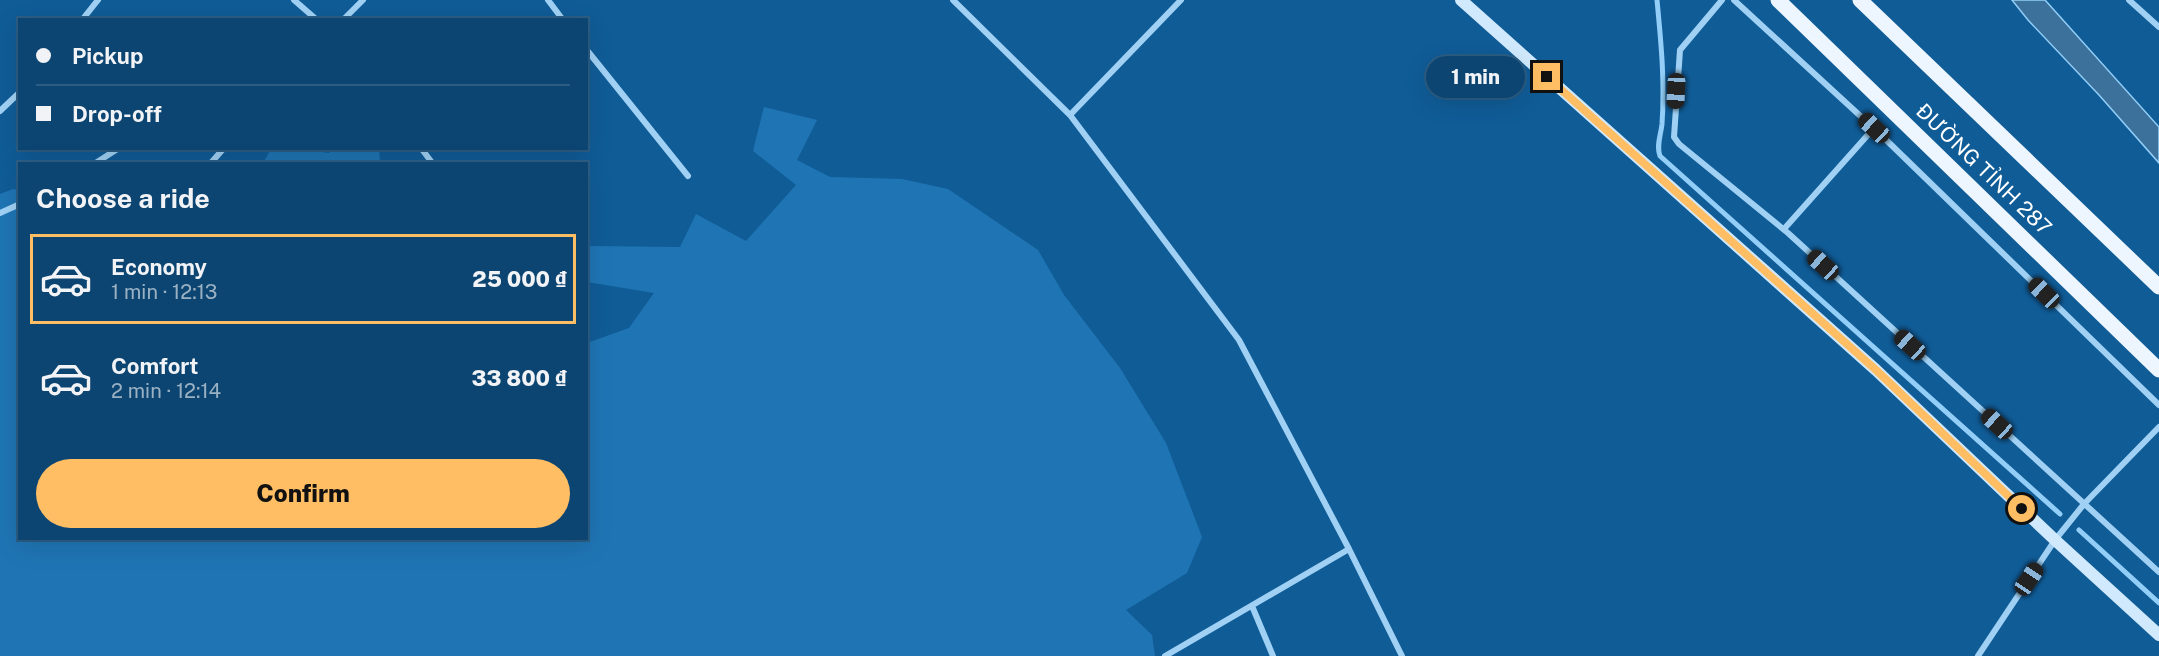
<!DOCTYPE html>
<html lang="en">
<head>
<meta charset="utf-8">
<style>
  body { margin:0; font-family:"Public Sans",sans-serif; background:#154c76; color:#f1f3f6; height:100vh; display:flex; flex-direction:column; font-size:22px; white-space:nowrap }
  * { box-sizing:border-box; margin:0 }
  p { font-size:20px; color:#9ab1c3 }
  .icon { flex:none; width:33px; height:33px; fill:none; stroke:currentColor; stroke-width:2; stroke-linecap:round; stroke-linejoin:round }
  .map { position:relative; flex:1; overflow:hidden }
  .details { position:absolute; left:18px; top:162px; width:570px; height:378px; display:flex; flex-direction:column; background:#0c4571; border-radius:0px; box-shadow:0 6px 24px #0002,0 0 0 2px #2c5d84 }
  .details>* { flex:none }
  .guide { position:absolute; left:18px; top:18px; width:570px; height:132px; border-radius:0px; box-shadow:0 6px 24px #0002,0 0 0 2px #2c5d84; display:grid; align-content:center; height:132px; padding:0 18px; background:#0c4571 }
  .end { position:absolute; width:27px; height:27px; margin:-14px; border:8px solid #ffbe63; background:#111; box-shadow:0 0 0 3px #111 }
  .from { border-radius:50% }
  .bubble { position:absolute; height:42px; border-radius:21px; background:#0c4571; box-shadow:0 6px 24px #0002,0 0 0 2px #2c5d84; font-size:20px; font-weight:800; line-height:42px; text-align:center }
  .car { position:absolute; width:18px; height:36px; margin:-18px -9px; border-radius:8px; box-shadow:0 0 4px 2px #0007; background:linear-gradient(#222 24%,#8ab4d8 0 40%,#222 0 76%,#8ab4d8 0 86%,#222 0) }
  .guide b { display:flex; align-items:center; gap:21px; height:57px; font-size:22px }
  .guide b+b { border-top:2px solid #2c5d84 }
  .guide i { width:15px; height:15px; background:#f1f3f6 }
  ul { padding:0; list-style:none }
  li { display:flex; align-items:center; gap:18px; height:90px; margin:0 12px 9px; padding:0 6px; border:3px solid transparent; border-radius:0px }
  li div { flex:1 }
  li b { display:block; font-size:22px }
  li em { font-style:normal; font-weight:800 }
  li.on { border-color:#ffbe63 }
  li>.icon { width:54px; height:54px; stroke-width:1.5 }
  h2 { padding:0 18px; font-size:27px; line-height:72px }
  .button { display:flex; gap:12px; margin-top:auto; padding:12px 18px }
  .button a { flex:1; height:69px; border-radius:36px; background:#ffbe63; color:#111; font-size:24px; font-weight:800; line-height:69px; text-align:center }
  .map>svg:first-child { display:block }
  .green { fill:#1f75b4 }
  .water { fill:#3b719b; stroke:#92cef7; stroke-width:1.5 }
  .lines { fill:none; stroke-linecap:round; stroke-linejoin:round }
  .stream { stroke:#92cef7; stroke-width:5 }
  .street { stroke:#a0d1f4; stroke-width:6 }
  .secondary { stroke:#d0e9fd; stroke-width:12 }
  .primary { stroke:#edf6ff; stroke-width:15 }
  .route { stroke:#ffbe63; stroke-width:8 }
  .labels { text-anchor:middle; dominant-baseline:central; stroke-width:6; stroke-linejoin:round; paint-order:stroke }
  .street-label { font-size:21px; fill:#fff; stroke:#105c97 }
</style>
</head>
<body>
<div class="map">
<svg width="2159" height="656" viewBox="0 0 2159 656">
  <rect width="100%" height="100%" fill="#105c97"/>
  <path class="green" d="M764 107 817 120 797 160 830 177 902 179 948 189 1038 250 1064 295 1120 368 1166 443 1202 537 1187 573 1126 610 1152 635 1155 656H0V194L13 189 19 190 20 538H586L587 343 629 328 654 293 587 282V246L680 247 696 214 746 241 796 185 753 151Z
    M271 149H303L329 153 331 149H379L380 163H263Z"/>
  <path class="water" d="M2012 0H2045L2159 127V163L2099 95 2028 20Z"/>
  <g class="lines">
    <path class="stream" d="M1657 0C1661 42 1665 82 1662 124 1661 134 1656 146 1660 156L2060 514
      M2079 530 2159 603"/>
    <path class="street" d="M294 0 317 20
      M548 0 563 20
      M953 0 1070 115 1239 340 1349 549 1402 656
      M1722 0 1680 50 1674 137 1679 144 1788 233 2159 572
      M1734 0 1880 134 2159 405
      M2129 0 2159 27
      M82 20 98 0
      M343 20 363 0
      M586 49 688 176
      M0 111 20 92
      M1070 115 1181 0
      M421 148 433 164
      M94 164 119 148
      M210 164 224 148
      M0 213 20 204
      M1784 229 1874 128
      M1252 606 1273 656
      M1165 656 1349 549
      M1978 656 2055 540 2084 504 2159 427"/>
    <path class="secondary" d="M1461 0 1876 370 2055 540 2159 635"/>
    <path class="primary" d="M1778 0 2159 370
      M1860 0 2159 287"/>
  </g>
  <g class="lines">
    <path class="route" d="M1547 77 1876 370 2022 509"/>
  </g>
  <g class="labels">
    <g class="street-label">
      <text transform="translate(1984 169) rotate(44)">ĐƯỜNG TỈNH 287</text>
    </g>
  </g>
</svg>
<i class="end from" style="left:2022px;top:509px"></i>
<i class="end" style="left:1547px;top:77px"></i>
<div class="bubble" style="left:1426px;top:56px;width:99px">1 min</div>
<i class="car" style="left:1676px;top:91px;rotate:183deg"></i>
<i class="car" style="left:1874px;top:128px;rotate:313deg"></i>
<i class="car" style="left:1823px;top:265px;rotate:312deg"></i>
<i class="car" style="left:2044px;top:293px;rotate:314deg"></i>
<i class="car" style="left:1910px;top:345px;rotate:312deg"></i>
<i class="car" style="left:1997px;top:424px;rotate:312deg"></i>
<i class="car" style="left:2029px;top:579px;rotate:34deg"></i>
<div class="guide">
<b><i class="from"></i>Pickup</b>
<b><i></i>Drop-off</b>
</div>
<section class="details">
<h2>Choose a ride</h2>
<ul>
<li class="on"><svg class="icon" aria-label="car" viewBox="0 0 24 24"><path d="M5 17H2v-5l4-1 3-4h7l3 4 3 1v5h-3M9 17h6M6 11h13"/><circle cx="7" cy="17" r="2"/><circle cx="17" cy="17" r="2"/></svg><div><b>Economy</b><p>1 min · 12:13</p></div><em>25 000 ₫</em></li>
<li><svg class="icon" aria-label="car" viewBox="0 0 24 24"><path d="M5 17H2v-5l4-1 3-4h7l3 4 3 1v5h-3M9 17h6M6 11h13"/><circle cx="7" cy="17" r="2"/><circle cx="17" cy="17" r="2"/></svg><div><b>Comfort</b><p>2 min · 12:14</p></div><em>33 800 ₫</em></li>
</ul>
<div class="button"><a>Confirm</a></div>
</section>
</div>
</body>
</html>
